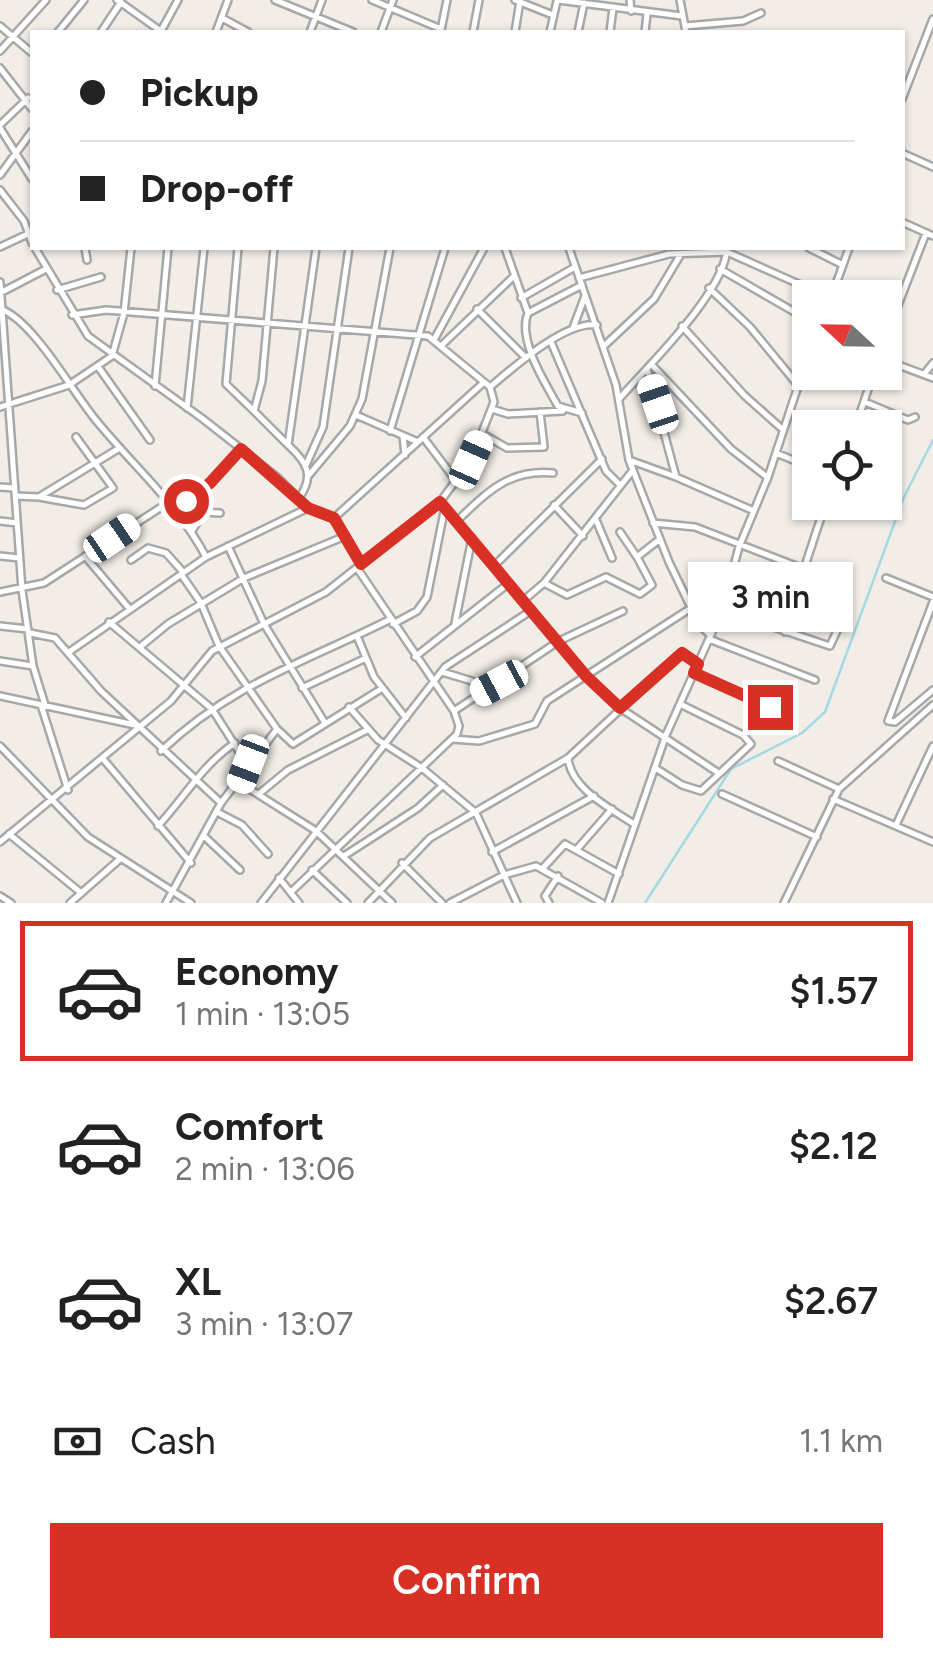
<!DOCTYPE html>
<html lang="en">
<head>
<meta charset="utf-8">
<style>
  body { margin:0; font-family:Figtree,sans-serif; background:#f2f2f2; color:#222; height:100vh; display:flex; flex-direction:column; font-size:38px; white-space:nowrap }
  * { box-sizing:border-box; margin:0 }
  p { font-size:32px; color:#767676 }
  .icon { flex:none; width:55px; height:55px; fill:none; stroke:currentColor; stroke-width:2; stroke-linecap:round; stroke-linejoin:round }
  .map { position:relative; height:903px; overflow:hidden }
  .panel { display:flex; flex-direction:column; background:#fff; flex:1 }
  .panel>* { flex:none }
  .guide { position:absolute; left:30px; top:30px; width:875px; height:220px; border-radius:0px; box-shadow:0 2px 8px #0004; display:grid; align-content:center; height:220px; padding:0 50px; background:#fff }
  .needle { width:65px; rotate:292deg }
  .buttons { position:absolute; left:792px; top:280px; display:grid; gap:20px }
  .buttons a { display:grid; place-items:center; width:110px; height:110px; border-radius:0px; background:#fff; box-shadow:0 2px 8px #0004; font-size:50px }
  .end { position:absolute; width:45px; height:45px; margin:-22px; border:12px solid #d93025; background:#fff; box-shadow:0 0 0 5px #fff }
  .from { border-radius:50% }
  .bubble { position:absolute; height:70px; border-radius:0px; background:#fff; box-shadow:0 2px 8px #0004; font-size:32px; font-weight:600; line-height:70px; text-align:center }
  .car { position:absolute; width:30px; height:60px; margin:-30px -15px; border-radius:12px; box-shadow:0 0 8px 2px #0007; background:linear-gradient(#fff 24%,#345 0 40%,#fff 0 76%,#345 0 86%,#fff 0) }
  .guide b { display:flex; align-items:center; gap:35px; height:95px; font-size:38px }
  .guide b+b { border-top:2px solid #e0e0e0 }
  .guide i { width:25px; height:25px; background:#222 }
  ul { padding:18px 0 0; list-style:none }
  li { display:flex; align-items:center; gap:30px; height:140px; margin:0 20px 15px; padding:0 30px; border:5px solid transparent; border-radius:0px }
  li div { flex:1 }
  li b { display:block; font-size:38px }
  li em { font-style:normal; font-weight:600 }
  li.current { border-color:#d93025 }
  li>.icon { width:90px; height:90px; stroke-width:1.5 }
  .pay { display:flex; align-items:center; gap:25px; height:110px; padding:0 50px; font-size:38px }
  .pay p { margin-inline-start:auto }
  .action { display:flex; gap:20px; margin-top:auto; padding:20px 50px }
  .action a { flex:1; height:115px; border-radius:0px; background:#d93025; color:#fff; font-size:40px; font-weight:600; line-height:115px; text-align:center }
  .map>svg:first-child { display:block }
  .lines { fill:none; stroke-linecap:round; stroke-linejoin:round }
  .stream { stroke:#a4dae3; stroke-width:2.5 }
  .minor-casing { stroke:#a8a8a8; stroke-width:10 }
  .minor { stroke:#fff; stroke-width:5 }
  .route { stroke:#d93025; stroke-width:12 }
</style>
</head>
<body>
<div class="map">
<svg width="933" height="903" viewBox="0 0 933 903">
  <rect width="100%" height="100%" fill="#f2ede7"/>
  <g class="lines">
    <path class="stream" d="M645 903 731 769 802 733 825 712 904 497 933 440"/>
    <defs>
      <path id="minor" d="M117 0 162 32
        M275 0 353 32
        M372 0 441 29
        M515 0 553 15
        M558 0 682 16
        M630 0 631 11
        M680 0 686 32
        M222 18 248 32
        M0 26 32 53
        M685 26 743 21 761 13
        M441 30 447 0
        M161 31 178 0
        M58 32 84 0
        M101 32 121 2
        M216 32 228 0
        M310 32 322 0
        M381 32 393 0
        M473 32 479 0
        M515 32 520 1
        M550 32 557 1
        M578 32 584 3
        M610 32 613 8
        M645 32 647 14
        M0 51 46 0
        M0 68 32 109
        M902 99 933 19
        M0 125 28 98
        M0 128 32 179
        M902 153 933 167
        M0 175 32 131
        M0 190 24 221 32 243
        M902 222 933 236
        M0 247 32 232
        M35 248 88 336 203 419 278 478 308 508 334 518 361 564
        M85 248 87 260
        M238 248 226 384 254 411 262 381 274 248
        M505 248 528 313
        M569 248 616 385 629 460 669 562 699 624 710 635
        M809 248 843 265
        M720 269 810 321
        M579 278 669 254 727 252 830 298
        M0 282 22 590 33 666 45 705
        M582 285 528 313C517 339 545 383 558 406L582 413
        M709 288 750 327 797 384
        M57 290 101 277
        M0 293 46 269
        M521 298 575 267
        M831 298 849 248
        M1 309C34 322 72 391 95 419 132 465 179 505 206 557
        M477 309 526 358
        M682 326 744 395 781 428
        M573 328 585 296
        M435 338 484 248
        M885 339 926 233
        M551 342 606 471 620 485
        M443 344 513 277
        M604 346 654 299 681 254
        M885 360 933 378
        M651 364 731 449 767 477
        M99 368 150 440
        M925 373 933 363
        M155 386 168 248
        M490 387C514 367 566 320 597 325
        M619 399C648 366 725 292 727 248
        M865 402 908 420 915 417
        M0 407 69 385 112 356 124 313 131 248
        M187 408 204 248
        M492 409 508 414 563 411
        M254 411 287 444
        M356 415 418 442
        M855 428 874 372
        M390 431 445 248
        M483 434 507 448 544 447 540 412
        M403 436 405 455
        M423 437 457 482
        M776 453 810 467
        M629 460 676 477 647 369
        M306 465 323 427 349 248
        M309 475 350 426 362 399 390 248
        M676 477 754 511
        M0 487 14 488
        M15 496 39 497 118 449
        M39 497 84 505 113 488 76 437
        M299 498C315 476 307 462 288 445L316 248
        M440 502 586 676 620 708 717 772
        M554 505 583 536
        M175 509 210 483 241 449
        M334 518 482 384
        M596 520 612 558
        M0 521 17 523
        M457 521C487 492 509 469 553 473
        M653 523 695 527 804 569
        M192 531 203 512 220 513
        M620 532 637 557
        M228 546 264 624 325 723
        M0 556 19 558
        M85 556 128 607
        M131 560 148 548 166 553 183 572
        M495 565 602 459
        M357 568 454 711
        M886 578 933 597
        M544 583 567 595 606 577 640 594 652 585 637 557 660 539
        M0 592 44 583 166 504
        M524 600 544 583 633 470
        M933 602 888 721 895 722 933 690
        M722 610 830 646 846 611V596L809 571
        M109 622 212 709 247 764
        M455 623 472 538
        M393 624 417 611 427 597 445 507
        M0 626 28 629
        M785 632 809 571 804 569 826 502
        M30 633 55 638 101 691 221 803
        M357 636 374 677 406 718
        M709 639 815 680
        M140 647 168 624 244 578 343 537
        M69 652 206 557 308 508
        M415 657 509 583
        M0 661 33 666
        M442 672 472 681 480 693
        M694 673 769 707
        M302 688 366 658
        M0 696 135 725
        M41 705 68 790
        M349 707 378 740 422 768 476 813 517 903
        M277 729 293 744 381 689
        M452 739 479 741 535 724 547 701 691 608
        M0 746 88 837 191 903
        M161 751C233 683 305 662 391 619
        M568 758C571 789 610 808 634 824
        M104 760 191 863
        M778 761 839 789
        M657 769 682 785 701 791 751 744 743 735 680 704
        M240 783 316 831 392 903
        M260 793 288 770 367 730
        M722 794 817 837
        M833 799 933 842
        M217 812 242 825 268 854
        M896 825 933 746
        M158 826C184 798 203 764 235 743
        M9 834 80 892
        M205 837 240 870
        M0 842 171 701 212 651 326 592 440 502 471 460 494 402 490 387 428 336 106 310 72 315
        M578 848 612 809
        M492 852 594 796
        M344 856 418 808 443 785
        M402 863 442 903
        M543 868 565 844 619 874
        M312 870 347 903
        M279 878 299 903
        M292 891 457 734 459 726 454 711 559 641 623 611
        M0 896 11 903
        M70 903 120 859
        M166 903 221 803 277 729 219 646 201 603 181 574
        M261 903 445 667 532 610
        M368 903 430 838 568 758 680 654 698 664
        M450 903 504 875 536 866 602 903
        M549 903 545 896 558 876
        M608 903 666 735 722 610 739 547 768 477 810 350
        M784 903 839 789 933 705"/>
    </defs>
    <use href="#minor" class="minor-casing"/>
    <use href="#minor" class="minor"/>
  </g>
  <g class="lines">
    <path class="route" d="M186 501 210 483 241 449 308 508 334 518 361 564 440 502 586 676 620 708 682 653 698 664 694 673 770 707"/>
  </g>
</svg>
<div class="buttons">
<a><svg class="needle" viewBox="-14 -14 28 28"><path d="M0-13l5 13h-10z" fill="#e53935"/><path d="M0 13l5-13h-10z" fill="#767676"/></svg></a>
<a><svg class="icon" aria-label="locate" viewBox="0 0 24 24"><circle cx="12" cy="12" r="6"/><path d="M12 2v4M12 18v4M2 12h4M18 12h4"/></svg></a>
</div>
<i class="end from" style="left:186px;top:501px"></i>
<i class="end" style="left:770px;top:707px"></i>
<div class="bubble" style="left:688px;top:562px;width:165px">3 min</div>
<i class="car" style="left:658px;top:404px;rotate:341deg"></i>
<i class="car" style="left:471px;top:460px;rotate:24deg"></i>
<i class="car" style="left:112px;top:538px;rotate:56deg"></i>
<i class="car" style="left:499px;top:683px;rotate:242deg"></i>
<i class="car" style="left:248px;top:764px;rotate:201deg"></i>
<div class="guide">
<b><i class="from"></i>Pickup</b>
<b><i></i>Drop-off</b>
</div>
</div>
<section class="panel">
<ul>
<li class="current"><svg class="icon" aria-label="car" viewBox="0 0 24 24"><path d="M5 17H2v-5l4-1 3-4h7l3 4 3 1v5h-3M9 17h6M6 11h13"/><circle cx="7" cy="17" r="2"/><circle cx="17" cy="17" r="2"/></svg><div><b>Economy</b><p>1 min · 13:05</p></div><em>$1.57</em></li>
<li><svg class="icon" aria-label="car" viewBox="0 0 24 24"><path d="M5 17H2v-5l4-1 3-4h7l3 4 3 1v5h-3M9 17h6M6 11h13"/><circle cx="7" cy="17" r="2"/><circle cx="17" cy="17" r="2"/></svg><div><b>Comfort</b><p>2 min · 13:06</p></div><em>$2.12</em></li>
<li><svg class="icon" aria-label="car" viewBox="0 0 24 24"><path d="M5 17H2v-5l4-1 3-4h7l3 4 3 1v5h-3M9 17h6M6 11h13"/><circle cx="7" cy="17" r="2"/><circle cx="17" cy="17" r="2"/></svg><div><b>XL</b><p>3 min · 13:07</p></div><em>$2.67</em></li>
</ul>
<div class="pay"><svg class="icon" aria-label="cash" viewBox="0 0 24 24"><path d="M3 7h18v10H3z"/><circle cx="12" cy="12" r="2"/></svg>Cash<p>1.1 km</p></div>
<div class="action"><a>Confirm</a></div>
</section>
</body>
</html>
